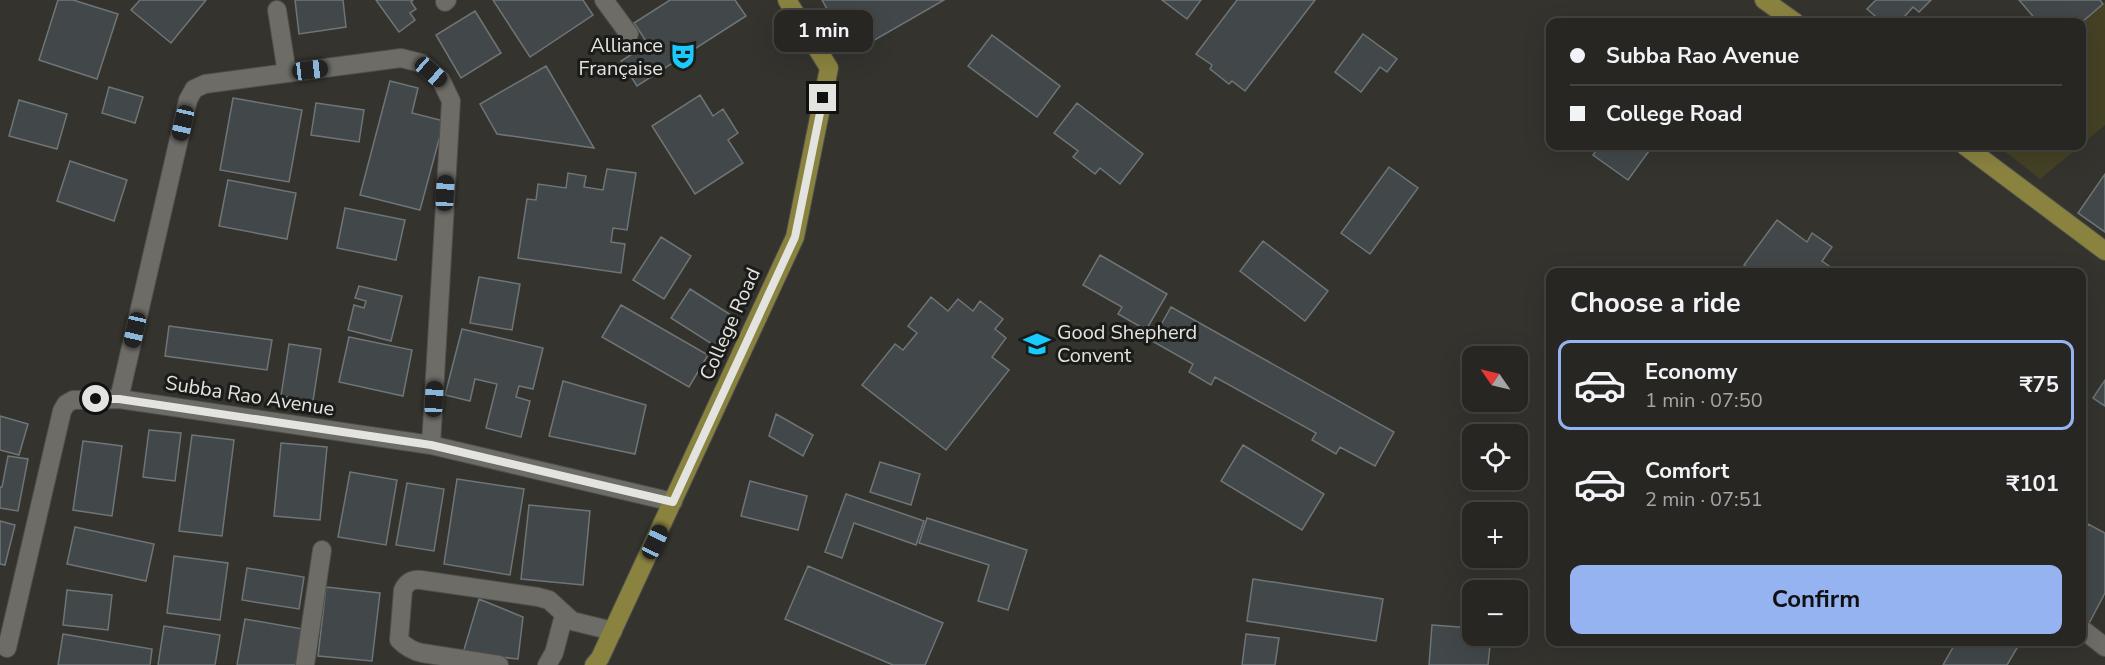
<!DOCTYPE html>
<html lang="en">
<head>
<meta charset="utf-8">
<style>
  body { margin:0; font-family:"Nunito Sans",sans-serif; background:#2f2e2a; color:#f1f3f6; height:100vh; display:flex; flex-direction:column; font-size:22px; white-space:nowrap }
  * { box-sizing:border-box; margin:0 }
  p { font-size:20px; color:#a4a5a5 }
  .icon { flex:none; width:33px; height:33px; fill:none; stroke:currentColor; stroke-width:2; stroke-linecap:round; stroke-linejoin:round }
  .map { position:relative; flex:1; overflow:hidden }
  .side { position:absolute; left:1546px; top:268px; width:540px; height:378px; display:flex; flex-direction:column; background:#272622; border-radius:12px; box-shadow:0 6px 24px #0002,0 0 0 2px #434340 }
  .side>* { flex:none }
  .hud { position:absolute; left:1546px; top:18px; width:540px; height:132px; border-radius:12px; box-shadow:0 6px 24px #0002,0 0 0 2px #434340; display:grid; align-content:center; height:132px; padding:0 24px; background:#272622 }
  .needle { width:39px; rotate:304deg }
  .tools { position:absolute; left:1462px; top:346px; display:grid; gap:12px }
  .tools a { display:grid; place-items:center; width:66px; height:66px; border-radius:12px; background:#272622; box-shadow:0 6px 24px #0002,0 0 0 2px #434340; font-size:30px }
  .end { position:absolute; width:27px; height:27px; margin:-14px; border:8px solid #e3e3df; background:#111; box-shadow:0 0 0 3px #111 }
  .from { border-radius:50% }
  .bubble { position:absolute; height:42px; border-radius:12px; background:#272622; box-shadow:0 6px 24px #0002,0 0 0 2px #434340; font-size:20px; font-weight:700; line-height:42px; text-align:center }
  .car { position:absolute; width:18px; height:36px; margin:-18px -9px; border-radius:8px; box-shadow:0 0 4px 2px #0007; background:linear-gradient(#222 24%,#8ab4d8 0 40%,#222 0 76%,#8ab4d8 0 86%,#222 0) }
  .hud b { display:flex; align-items:center; gap:21px; height:57px; font-size:22px }
  .hud b+b { border-top:2px solid #434340 }
  .hud i { width:15px; height:15px; background:#f1f3f6 }
  ul { padding:0; list-style:none }
  li { display:flex; align-items:center; gap:18px; height:90px; margin:0 12px 9px; padding:0 12px; border:3px solid transparent; border-radius:12px }
  li div { flex:1 }
  li b { display:block; font-size:22px }
  li em { font-style:normal; font-weight:700 }
  li.active { border-color:#95b2f1 }
  li>.icon { width:54px; height:54px; stroke-width:1.5 }
  h2 { padding:0 24px; font-size:27px; line-height:72px }
  .action { display:flex; gap:12px; margin-top:auto; padding:12px 24px }
  .action a { flex:1; height:69px; border-radius:12px; background:#95b2f1; color:#111; font-size:24px; font-weight:700; line-height:69px; text-align:center }
  .map>svg:first-child { display:block }
  .green { fill:#454125 }
  .building { fill:#42484a; stroke:#6e7577; stroke-width:1.5 }
  .lines { fill:none; stroke-linecap:round; stroke-linejoin:round }
  .street-casing { stroke:#4f4f4b; stroke-width:20 }
  .primary-casing { stroke:#4f4f4b; stroke-width:20 }
  .street { stroke:#6d6c67; stroke-width:18 }
  .primary { stroke:#8a8340; stroke-width:18 }
  .route { stroke:#e3e3df; stroke-width:8 }
  .labels { text-anchor:middle; dominant-baseline:central; stroke-width:6; stroke-linejoin:round; paint-order:stroke }
  .poi-label { font-size:20px; fill:#e3e3df; stroke:#1b1b19; text-anchor:end }
  .street-label { font-size:20px; fill:#e3e3df; stroke:#1b1b19 }
</style>
</head>
<body>
<div class="map">
<svg width="2105" height="665" viewBox="0 0 2105 665">
  <rect width="100%" height="100%" fill="#34332e"/>
  <path class="green" d="M2105 2V125L2082 144V22Z
    M1998 146H2080L2040 179Z"/>
  <path class="building" d="M58 0H73L118 14 97 79 39 60Z
    M140 0H206L171 43 131 10Z
    M295 0H343L346 27 299 34Z
    M376 0H413L411 2 416 9 410 13 415 20 399 32Z
    M493 0H583L593 15 530 57Z
    M670 0H735L746 16 637 86 621 61 648 44 634 23Z
    M822 0H944L852 53Z
    M1162 0H1201L1187 19Z
    M1237 0H1315L1245 91 1232 81 1229 84 1210 69 1212 65 1196 54Z
    M1876 0H1931L1919 12 1913 7 1905 16 1911 21 1909 22H1882L1867 9Z
    M2019 0H2100L2103 4 2082 22H2038Z
    M475 11 501 53 461 78 436 35Z
    M1363 34 1397 59 1387 72 1380 67 1361 92 1335 72Z
    M992 35 1060 86 1037 117 968 66Z
    M546 66 594 148 497 134 480 104Z
    M390 81 418 88 412 113 444 121 420 210 360 195Z
    M109 87 143 97 135 123 102 113Z
    M700 95 713 116 723 109 738 133 728 140 743 163 695 194 652 126Z
    M233 98 302 110 289 182 220 170Z
    M19 100 67 114 57 149 9 136Z
    M316 103 364 110 359 142 311 135Z
    M1077 103 1143 154 1120 184 1100 168 1095 174 1073 157 1078 151 1054 133Z
    M1599 146H1641L1649 151 1628 180 1593 155Z
    M70 161 127 180 114 221 57 201Z
    M1389 167 1418 188 1370 254 1341 233Z
    M607 169 636 173 627 230 613 228 611 242 625 244 621 273 518 258 527 199 536 200 538 184 566 188 568 173 586 176 584 187 603 190Z
    M2105 174V232L2078 213Z
    M228 180 296 193 287 239 219 226Z
    M345 208 405 220 396 260 337 248Z
    M1777 220 1807 242 1812 233 1832 247 1822 261 1839 273H1756L1744 265Z
    M661 237 691 256 664 299 633 280Z
    M1263 241 1328 291 1305 321 1240 271Z
    M1100 255 1167 294 1146 330 1118 314 1122 307 1083 285Z
    M479 277 520 284 512 330 470 323Z
    M359 286 402 296 391 341 348 330 354 305 364 308 366 301 355 298Z
    M690 289 734 317 715 346 671 318Z
    M931 297 948 311 958 299 973 311 980 301 1003 319 995 329 1006 338 992 357 1009 370 946 450 862 385 895 344 903 350 917 333 908 326Z
    M621 305 708 355 689 387 602 337Z
    M1171 307 1394 432 1375 466 1340 447 1336 454 1312 440 1316 433 1215 377 1211 385 1189 372 1193 364 1152 341Z
    M169 326 272 340 267 370 165 356Z
    M462 329 543 348 533 389 519 386 516 397 530 401 521 437 486 428 497 384 475 379 470 401 445 395Z
    M349 337 412 350 403 396 339 382Z
    M289 344 321 349 313 401 281 396Z
    M2105 380V406L2093 398Z
    M563 381 646 405 635 454 549 436Z
    M776 414 813 435 803 456 769 436Z
    M0 416 28 424 19 455 0 450Z
    M149 430 181 433 175 481 143 477Z
    M192 435 234 440 222 536 179 531Z
    M83 441 122 446 112 516 73 510Z
    M281 443 327 447 320 520 274 516Z
    M1243 445 1324 494 1302 530 1221 481Z
    M8 456 28 459 18 511 0 508V487H2Z
    M880 462 920 474 911 505 870 492Z
    M350 472 397 480 386 545 338 537Z
    M457 479 524 489 510 575 444 564Z
    M750 481 807 496 798 530 741 516Z
    M407 483 444 489 434 551 396 545Z
    M846 494 924 521 916 545 854 523 842 558 825 552Z
    M529 505 590 511 583 585 521 579Z
    M927 518 1027 550 1008 610 978 601 989 565 919 543Z
    M0 521 15 525 5 565 0 564Z
    M2088 524 2105 533V593L2086 629 2082 627V535Z
    M75 527 154 544 146 581 67 564Z
    M174 556 228 563 220 620 167 613Z
    M808 566 943 623 925 665H893L785 619Z
    M247 568 304 577 299 609 242 600Z
    M1253 579 1383 599 1376 641 1247 621Z
    M326 587 380 593 372 661 318 656Z
    M67 590 112 595 108 630 63 625Z
    M479 599 523 617 518 659 463 653Z
    M245 619 303 629 296 665H237Z
    M1432 625 1473 628V636H1491L1488 665H1429Z
    M164 626 220 635 215 665H158Z
    M63 634 152 649 150 665H58Z
    M1246 634 1279 638 1275 665H1242Z
    M1956 642H2006L2017 648 2007 665H1943Z"/>
  <g class="lines">
    <defs>
      <path id="street" d="M604 0 629 34
        M445 2 447 0
        M277 10 287 73 401 58 421 63 441 80 451 101 431 445
        M119 399 188 100 194 89 205 84 287 73
        M2082 629 2105 647
        M7 648 62 411 66 404 73 400 119 399 431 445 673 502
        M305 665 322 550
        M499 665 422 653C412 651 406 647 399 640L403 590C407 582 412 579 421 580L538 597 549 600 572 621 613 631
        M547 665 554 653 564 615"/>
      <path id="primary" d="M1764 0 1795 22
        M1965 146 2105 251
        M594 665 600 658 795 237 829 68 787 0"/>
    </defs>
    <use href="#street" class="street-casing"/>
    <use href="#primary" class="primary-casing"/>
    <use href="#street" class="street"/>
    <use href="#primary" class="primary"/>
  </g>
  <g class="lines">
    <path class="route" d="M96 399H119L431 445 673 502 795 237 823 98"/>
  </g>
  <defs>
    <symbol id="theatre-bare" viewBox="-9 -9 18 18"><path d="M-5-5.5Q0-4 5-5.5V0Q5 5 0 6Q-5 5-5 0ZM-3.3-2.5H-1v1.5H-3.3ZM1-2.5H3.3v1.5H1ZM-2.8 1Q0 5.5 2.8 1Z" fill="#1acafc" stroke="#1b1b19" stroke-width="2.5" paint-order="stroke"/></symbol>
    <symbol id="school-bare" viewBox="-9 -9 18 18"><path d="M0-5L7-2L0 1L-7-2ZM-4 1L0 2.5L4 1V4Q0 6-4 4Z" fill="#1acafc" stroke="#1b1b19" stroke-width="2.5" paint-order="stroke"/></symbol>
  </defs>
  <g fill-rule="evenodd">
    <use href="#theatre-bare" x="664" y="37" width="38" height="38"/>
    <use href="#school-bare" x="1018" y="325" width="38" height="38"/>
  </g>
  <g class="labels">
    <g class="poi-label">
      <text x="663" y="45">Alliance<tspan x="663" dy="23">Française</tspan></text>
      <text x="1057" y="332" text-anchor="start">Good Shepherd<tspan x="1057" dy="23">Convent</tspan></text>
    </g>
    <g class="street-label">
      <text transform="translate(730 324) rotate(-66)">College Road</text>
      <text transform="translate(250 396) rotate(9)">Subba Rao Avenue</text>
    </g>
  </g>
</svg>
<div class="tools">
<a><svg class="needle" viewBox="-14 -14 28 28"><path d="M0-13l5 13h-10z" fill="#e53935"/><path d="M0 13l5-13h-10z" fill="#a4a5a5"/></svg></a>
<a><svg class="icon" aria-label="locate" viewBox="0 0 24 24"><circle cx="12" cy="12" r="6"/><path d="M12 2v4M12 18v4M2 12h4M18 12h4"/></svg></a>
<a>+</a>
<a>−</a>
</div>
<i class="end from" style="left:96px;top:399px"></i>
<i class="end" style="left:823px;top:98px"></i>
<div class="bubble" style="left:774px;top:10px;width:99px">1 min</div>
<i class="car" style="left:310px;top:70px;rotate:83deg"></i>
<i class="car" style="left:431px;top:72px;rotate:131deg"></i>
<i class="car" style="left:183px;top:123px;rotate:193deg"></i>
<i class="car" style="left:445px;top:193px;rotate:3deg"></i>
<i class="car" style="left:135px;top:330px;rotate:193deg"></i>
<i class="car" style="left:434px;top:399px;rotate:3deg"></i>
<i class="car" style="left:655px;top:542px;rotate:25deg"></i>
<div class="hud">
<b><i class="from"></i>Subba Rao Avenue</b>
<b><i></i>College Road</b>
</div>
<section class="side">
<h2>Choose a ride</h2>
<ul>
<li class="active"><svg class="icon" aria-label="car" viewBox="0 0 24 24"><path d="M5 17H2v-5l4-1 3-4h7l3 4 3 1v5h-3M9 17h6M6 11h13"/><circle cx="7" cy="17" r="2"/><circle cx="17" cy="17" r="2"/></svg><div><b>Economy</b><p>1 min · 07:50</p></div><em>₹75</em></li>
<li><svg class="icon" aria-label="car" viewBox="0 0 24 24"><path d="M5 17H2v-5l4-1 3-4h7l3 4 3 1v5h-3M9 17h6M6 11h13"/><circle cx="7" cy="17" r="2"/><circle cx="17" cy="17" r="2"/></svg><div><b>Comfort</b><p>2 min · 07:51</p></div><em>₹101</em></li>
</ul>
<div class="action"><a>Confirm</a></div>
</section>
</div>
</body>
</html>
